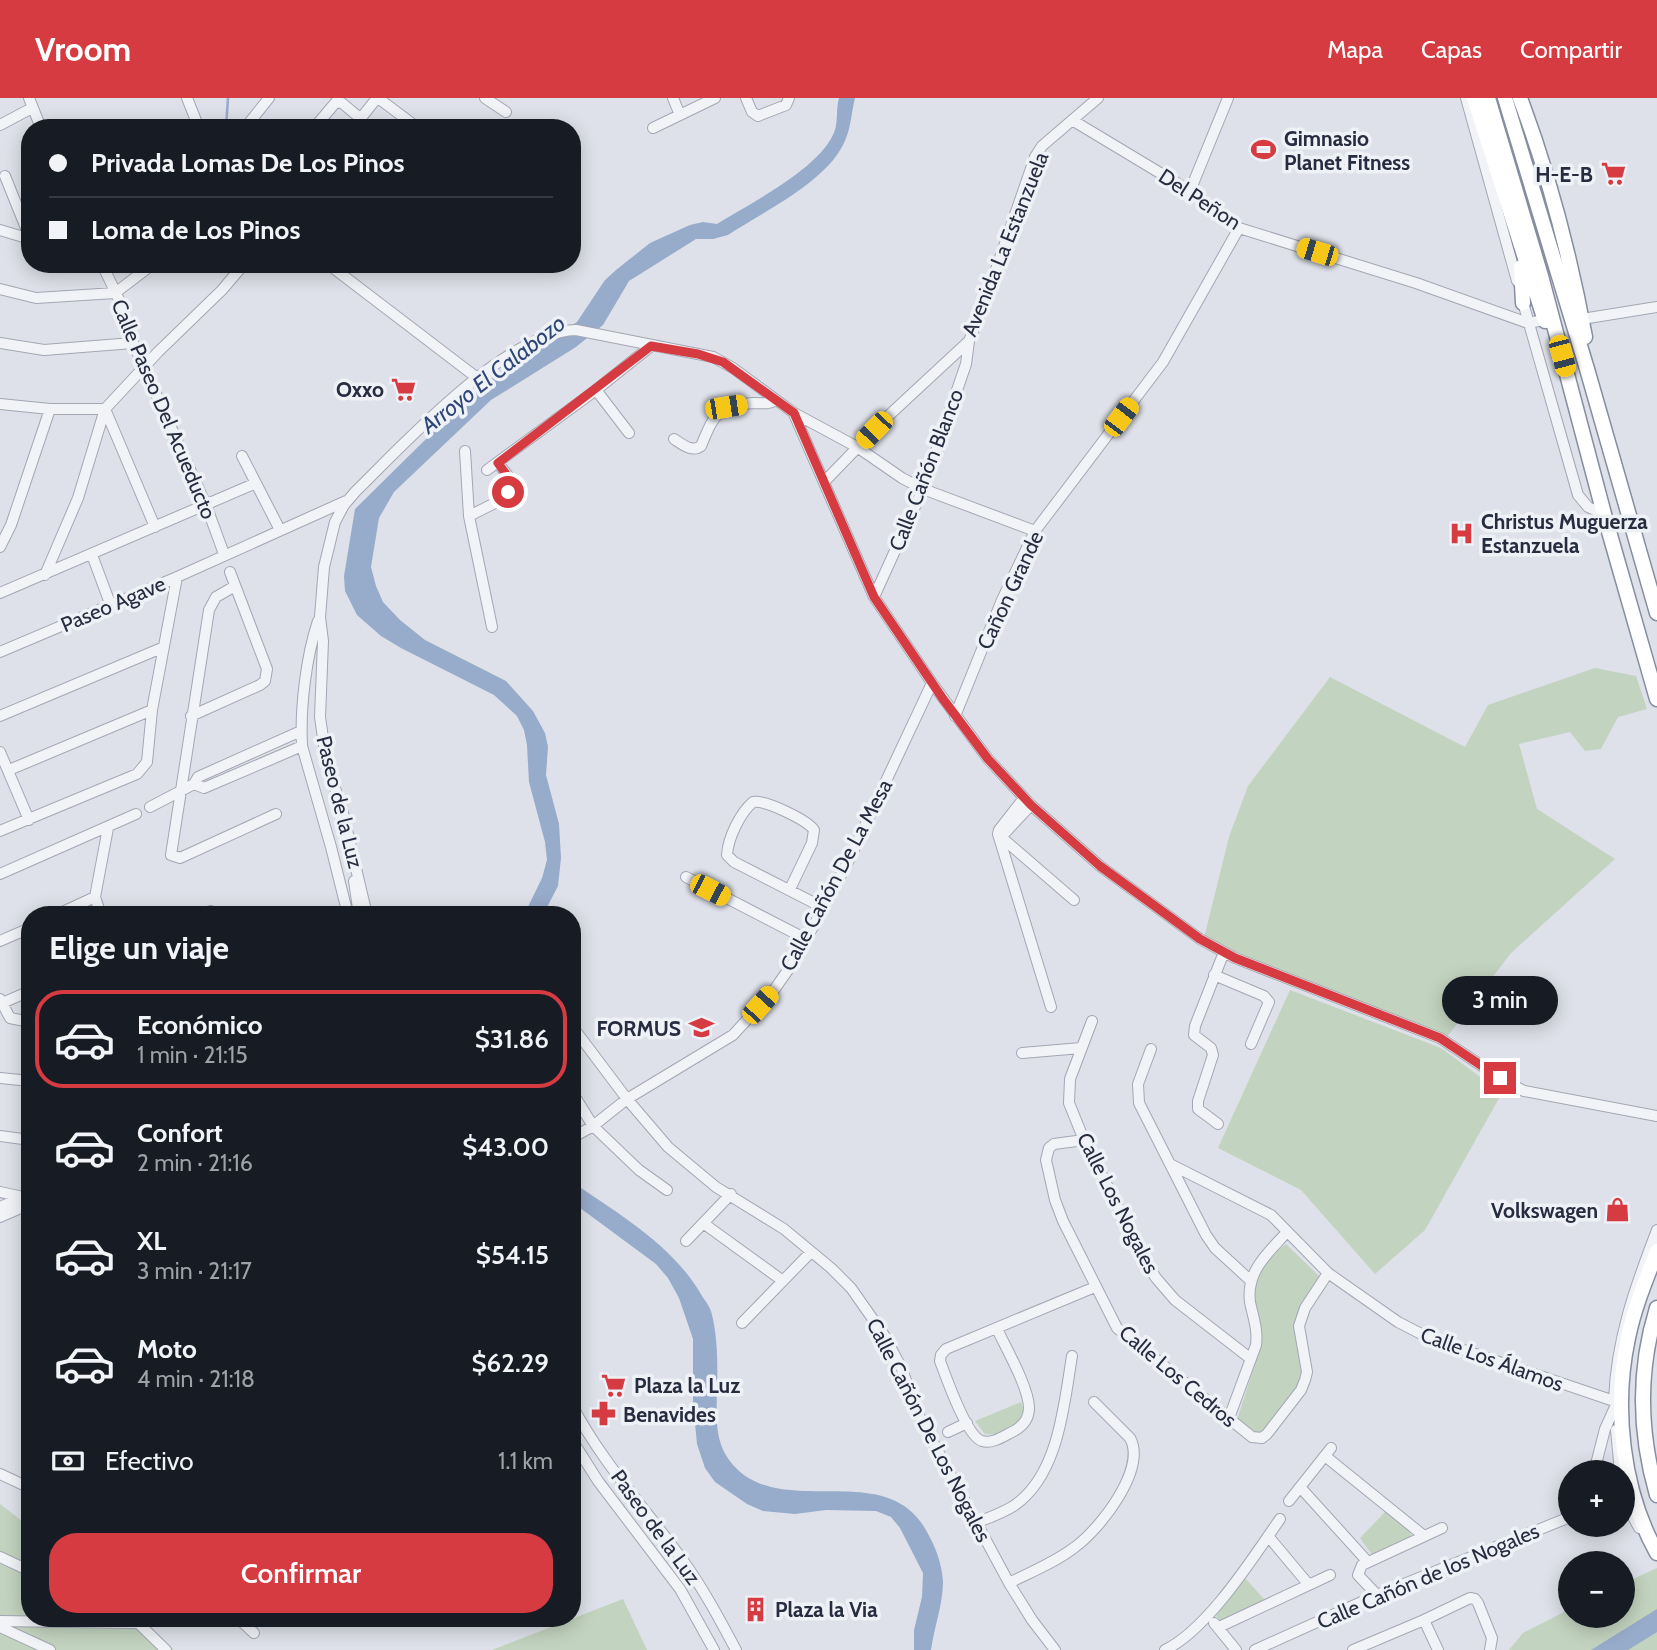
<!DOCTYPE html>
<html lang="es">
<head>
<meta charset="utf-8">
<style>
  body { margin:0; font-family:Cabin,sans-serif; background:#20242c; color:#f1f3f6; height:100vh; display:flex; flex-direction:column; font-size:26px; white-space:nowrap }
  * { box-sizing:border-box; margin:0 }
  p { font-size:23px; color:#9ea1a6 }
  .icon { flex:none; width:38px; height:38px; fill:none; stroke:currentColor; stroke-width:2; stroke-linecap:round; stroke-linejoin:round }
  .map { position:relative; flex:1; overflow:hidden }
  .side { position:absolute; left:21px; top:808px; width:560px; height:721px; display:flex; flex-direction:column; background:#171b24; border-radius:28px; box-shadow:0 4px 18px #0003 }
  .side>* { flex:none }
  .guide { position:absolute; left:21px; top:21px; width:560px; height:154px; border-radius:28px; box-shadow:0 4px 18px #0003; display:grid; align-content:center; height:154px; padding:0 28px; background:#171b24 }
  .fabs { position:absolute; left:1558px; top:1362px; display:grid; gap:14px }
  .fabs a { display:grid; place-items:center; width:77px; height:77px; border-radius:50%; background:#171b24; box-shadow:0 4px 18px #0003; font-size:35px }
  .end { position:absolute; width:32px; height:32px; margin:-16px; border:9px solid #d63b42; background:#fff; box-shadow:0 0 0 4px #fff }
  .from { border-radius:50% }
  .bubble { position:absolute; height:49px; border-radius:24px; background:#171b24; box-shadow:0 4px 18px #0003; font-size:23px; font-weight:600; line-height:49px; text-align:center }
  .car { position:absolute; width:21px; height:42px; margin:-21px -10px; border-radius:9px; box-shadow:0 0 5px 2px #0007; background:linear-gradient(#f5c518 24%,#345 0 40%,#f5c518 0 76%,#345 0 86%,#f5c518 0) }
  .guide b { display:flex; align-items:center; gap:24px; height:66px; font-size:26px }
  .guide b+b { border-top:2px solid #363941 }
  .guide i { width:18px; height:18px; background:#f1f3f6 }
  ul { padding:0; list-style:none }
  li { display:flex; align-items:center; gap:21px; height:98px; margin:0 14px 10px; padding:0 14px; border:4px solid transparent; border-radius:28px }
  li div { flex:1 }
  li b { display:block; font-size:26px }
  li em { font-style:normal; font-weight:600 }
  li.on { border-color:#d63b42 }
  li>.icon { width:63px; height:63px; stroke-width:1.5 }
  h2 { padding:0 28px; font-size:32px; line-height:84px }
  .pay { display:flex; align-items:center; gap:18px; height:77px; padding:0 28px; font-size:26px }
  .pay p { margin-inline-start:auto }
  .button { display:flex; gap:14px; margin-top:auto; padding:14px 28px }
  .button a { flex:1; height:80px; border-radius:28px; background:#d63b42; color:#fff; font-size:28px; font-weight:600; line-height:80px; text-align:center }
  header { display:flex; align-items:center; gap:42px; box-sizing:border-box; height:98px; padding:0 35px; background:#d63b42; color:#fff }
  header strong { font-size:33px }
  nav { display:flex; gap:38px; margin-inline-start:auto; font-size:24px }
  .map>svg:first-child { display:block }
  .green { fill:#c2d3bf }
  .water { fill:#97abcb }
  .lines { fill:none; stroke-linecap:round; stroke-linejoin:round }
  .stream { stroke:#97abcb; stroke-width:2.5 }
  .minor-casing { stroke:#a3a7b3; stroke-width:12 }
  .highway-casing { stroke:#858da0; stroke-width:17 }
  .minor { stroke:#f1f3f7; stroke-width:10 }
  .highway { stroke:#fff; stroke-width:14 }
  .route { stroke:#d63b42; stroke-width:9 }
  .labels { text-anchor:middle; dominant-baseline:central; stroke-width:7; stroke-linejoin:round; paint-order:stroke }
  .poi-label { font-size:21px; font-weight:bold; fill:#262d41; stroke:#eef1f6; text-anchor:start }
  .street-label { font-size:21px; fill:#262d41; stroke:#eef1f6 }
  .water-label { font-size:23px; font-style:italic; fill:#2e4777; stroke:#eef1f6 }
</style>
</head>
<body>
<header>
<strong>Vroom</strong>
<nav><a>Mapa</a><a>Capas</a><a>Compartir</a></nav>
</header>
<div class="map">
<svg width="1657" height="1552" viewBox="0 0 1657 1552">
  <rect width="100%" height="100%" fill="#dee1e9"/>
  <path class="green" d="M1595 570 1636 578 1647 611 1618 619 1601 651 1585 653 1570 634 1519 646 1537 711 1615 761 1511 855 1447 939 1260 865 1204 840 1229 739 1248 688 1330 579 1465 649 1488 607Z
    M1290 892 1441 950 1502 995 1425 1132 1375 1176 1301 1092 1218 1050Z
    M1286 1146 1321 1180 1301 1208 1294 1232 1304 1277 1298 1291 1260 1337 1237 1322 1262 1244 1253 1196 1257 1177 1268 1159Z
    M1021 1304 1025 1315 1020 1327C1008 1333 998 1337 985 1336L975 1323Z
    M0 1406 30 1429V1521H139L174 1552H0Z
    M1386 1413 1409 1432 1412 1440 1372 1457 1360 1440Z
    M1657 1470V1552H1509L1523 1535 1570 1511V1517H1622V1486Z
    M1243 1478 1265 1502 1222 1524 1216 1518Z
    M623 1501 647 1552H492Z"/>
  <path class="water" d="M839 0H855C851 16 851 32 843 47 824 85 763 114 728 137L713 141H696L629 183 603 227 576 249 491 302 394 394 379 420 371 469 376 488 383 504 400 522 425 542 506 583 533 613 545 635 548 649 546 677 559 726 561 760 558 788 543 817H524L542 780 547 762 545 744 529 684 527 647 524 632 517 618 494 597 401 550 381 538 357 517 345 493 344 478 355 411 424 343 494 277 577 224 605 182 616 172 650 145 690 127 703 124 717 126C750 105 822 70 835 32 838 22 836 10 839 0Z
    M1489 886 1497 890 1480 916 1473 911Z
    M572 1084C618 1115 675 1149 702 1198 706 1204 711 1210 712 1217 717 1236 718 1266 717 1286 717 1317 712 1346 736 1370 786 1421 888 1360 927 1434 936 1450 942 1466 943 1484 943 1506 934 1530 931 1552H914V1532L922 1499 923 1475 900 1430 891 1419 876 1413 826 1412 795 1416 763 1413 747 1406 715 1384 705 1370 697 1346 693 1304V1241L679 1200 668 1180 656 1166 572 1104Z
    M1657 1511V1534L1628 1552H1591Z"/>
  <g class="lines">
    <path class="stream" d="M226 30 228 0"/>
    <defs>
      <path id="minor" d="M29 0 41 30
        M187 0 199 30
        M378 0 418 30
        M485 0 506 14
        M673 0 680 17
        M746 0 752 14 758 18 786 7 789 0
        M1466 0 1517 183
        M1072 22 1190 93 1239 130 1416 185 1528 225 1544 222
        M0 27 32 10
        M245 30 269 0
        M314 30 336 4 342 5 360 20
        M353 30 377 0
        M653 30 715 0
        M5 78 30 140
        M1190 93 1228 0
        M0 132 30 141
        M102 166 121 206 133 245 206 407 224 456
        M328 166 476 279
        M0 191 36 200 115 195 153 166
        M1522 201 1578 397 1588 409 1604 416
        M1582 221 1657 209
        M0 245 44 252 133 245
        M596 292 629 335
        M0 306 50 311H105L158 254 222 192 244 166
        M105 311 155 429
        M794 316 874 499 932 585 988 661 1031 707 1100 768 1200 841 1235 860 1440 940 1500 980 1524 993 1657 1018
        M674 341C682 346 692 355 701 348 714 317 717 307 754 305 762 305 768 307 776 302
        M465 353 469 418 492 529
        M242 358 280 432
        M487 372 596 292 651 248
        M824 384 886 320 969 243 983 209 1035 59 1042 48 1098 0
        M469 418 495 405 511 391 512 383 498 365
        M0 449 11 427 50 311
        M92 457 111 508
        M45 477 78 400 105 311
        M235 488 216 499 209 512 171 757 180 760 276 716
        M0 495 256 385
        M874 499 923 391 966 266 969 243
        M318 523C306 559 300 610 302 648L331 749 348 817
        M0 554 177 479 346 403
        M0 618 164 549
        M191 618 260 587 265 583 267 571 230 474
        M955 618 1002 502 1035 433 1163 264 1239 130
        M0 654 29 722
        M9 672 152 612
        M194 686 204 690 302 648
        M1024 700 999 732 998 736 1051 909
        M150 709 194 686 198 679 301 633
        M0 733 137 676 147 664 152 612 177 479
        M1001 739 1074 802
        M1001 739 1031 707
        M0 776 136 716
        M686 779 806 841
        M354 783 359 817
        M790 791 812 745 814 732C807 722 766 702 753 704 740 715 728 740 727 757L734 764 824 810
        M56 817 95 799
        M101 817 95 799 108 730
        M198 817 211 813 221 817
        M367 817 341 707 327 668 320 619 323 543 320 519 324 469 335 424 344 407 356 393C405 345 506 234 576 232L713 259 733 270 794 315 857 349 902 380 923 391 1035 433
        M0 843 30 830
        M1214 877 1264 898 1269 904 1251 946
        M0 901 10 920 30 924
        M0 906 30 893
        M1092 923 1070 981 1069 1005 1084 1042 1147 1166 1156 1180 1175 1202 1251 1261
        M572 928 627 1001 668 1049 716 1089 784 1131 831 1170 851 1190 884 1237 901 1269 920 1320 1009 1485 1032 1522 1055 1552
        M1151 951 1138 986 1139 1005 1206 1137 1215 1150 1251 1183
        M1022 955 1081 950
        M0 980 30 983
        M572 994 593 1028 639 1072 667 1092
        M1218 1026 1198 1011V1003L1213 957 1211 950 1194 937 1195 928 1224 854
        M0 1038 30 1042
        M572 1040 593 1028 627 1001 733 937 774 892 795 862 847 766 932 585
        M1084 1042 1054 1046 1049 1050 1046 1062 1055 1102 1063 1123 1117 1230 1252 1339 1262 1340 1267 1336 1301 1292 1305 1282 1307 1274 1299 1228 1305 1210 1328 1175
        M1170 1066 1271 1117 1328 1175 1398 1224 1431 1241 1614 1303
        M0 1094 23 1099
        M0 1109 30 1096
        M0 1119 30 1106
        M703 1125 783 1183
        M686 1143 731 1096
        M742 1225 811 1154
        M997 1231C1006 1250 1029 1290 1029 1310 1029 1322 1022 1329 1012 1334 1002 1339 992 1346 982 1343 967 1339 946 1279 940 1263L941 1257 946 1251 1095 1189
        M1614 1303C1616 1242 1635 1189 1657 1132
        M572 1307C602 1365 647 1412 684 1464 704 1492 720 1522 736 1552
        M1229 1320 1256 1247C1258 1231 1253 1219 1250 1204 1246 1173 1268 1155 1287 1134
        M1616 1332 1620 1374
        M948 1334 967 1325
        M572 1342 598 1383 680 1491 714 1552
        M1325 1358 1424 1438
        M1594 1374 1605 1331 1615 1309
        M0 1376 30 1390
        M1622 1385 1631 1415 1639 1430
        M1300 1389 1367 1463
        M1289 1403 1331 1350
        M975 1425C989 1420 1003 1415 1015 1407 1059 1376 1064 1306 1072 1258
        M1268 1438 1309 1487
        M0 1459 30 1473
        M1009 1485C1031 1474 1056 1464 1075 1449 1100 1431 1147 1371 1130 1340L1094 1304
        M1377 1497 1358 1477 1362 1467 1442 1430
        M134 1521 166 1552
        M239 1521 254 1535
        M1424 1522 1438 1552
        M0 1523 136 1525
        M1214 1525 1236 1552
        M0 1529 50 1552
        M1219 1529 1330 1477
        M1165 1552C1208 1531 1252 1461 1280 1421
        M1255 1552 1377 1497 1570 1419
        M1353 1552 1424 1522 1470 1500 1475 1501 1478 1505 1492 1540 1490 1552"/>
      <path id="highway" d="M1474 0 1545 223
        M1488 0 1541 178 1604 416 1657 601
        M1505 0 1587 271 1657 515
        M1520 0C1549 77 1570 158 1585 239
        M1521 169 1523 205
        M1657 1153C1646 1181 1634 1210 1628 1240 1613 1309 1622 1393 1657 1455
        M1657 1210C1638 1271 1639 1335 1657 1397"/>
    </defs>
    <use href="#minor" class="minor-casing"/>
    <use href="#highway" class="highway-casing"/>
    <use href="#minor" class="minor"/>
    <use href="#highway" class="highway"/>
  </g>
  <g class="lines">
    <path class="route" d="M508 394 513 386 498 365 651 248 698 256 723 264 794 315 874 499 943 601 988 661 1031 707 1100 768 1200 841 1235 860 1440 940 1500 980"/>
  </g>
  <defs>
    <symbol id="stadium-bare" viewBox="-9 -9 18 18"><path d="M0-5a6.5 5 0 1 0 0 10a6.5 5 0 1 0 0-10ZM-3.5-1.8h7v3.6h-7Z" fill="#d63b42" stroke="#eef1f6" stroke-width="2.5" paint-order="stroke"/></symbol>
    <symbol id="supermarket-bare" viewBox="-9 -9 18 18"><path d="M-6-5.5h2.5l.6 2H6L4.5 2H-2.5L-4.4-4H-6ZM-1.5 3.2a1.3 1.3 0 1 0 .1 0ZM3 3.2a1.3 1.3 0 1 0 .1 0Z" fill="#d63b42" stroke="#eef1f6" stroke-width="2.5" paint-order="stroke"/></symbol>
    <symbol id="hospital-bare" viewBox="-9 -9 18 18"><path d="M-5-5h3v3.5h4V-5h3V5h-3V1.5h-4V5h-3Z" fill="#d63b42" stroke="#eef1f6" stroke-width="2.5" paint-order="stroke"/></symbol>
    <symbol id="school-bare" viewBox="-9 -9 18 18"><path d="M0-5L7-2L0 1L-7-2ZM-4 1L0 2.5L4 1V4Q0 6-4 4Z" fill="#d63b42" stroke="#eef1f6" stroke-width="2.5" paint-order="stroke"/></symbol>
    <symbol id="shop-bare" viewBox="-9 -9 18 18"><path d="M-5-2.5h2.3a2.7 3.5 0 0 1 5.4 0H5L5.5 6h-11ZM-1.5-2.5h3a1.5 2.3 0 0 0-3 0Z" fill="#d63b42" stroke="#eef1f6" stroke-width="2.5" paint-order="stroke"/></symbol>
    <symbol id="pharmacy-bare" viewBox="-9 -9 18 18"><path d="M-2-6h4v4h4v4h-4v4h-4v-4h-4v-4h4Z" fill="#d63b42" stroke="#eef1f6" stroke-width="2.5" paint-order="stroke"/></symbol>
    <symbol id="building-bare" viewBox="-9 -9 18 18"><path d="M-4-6H4V6H1V3H-1V6H-4ZM-2.5-4.3h1.7v1.8h-1.7ZM.8-4.3h1.7v1.8H.8ZM-2.5-1h1.7V.8h-1.7ZM.8-1h1.7V.8H.8Z" fill="#d63b42" stroke="#eef1f6" stroke-width="2.5" paint-order="stroke"/></symbol>
  </defs>
  <g fill-rule="evenodd">
    <use href="#stadium-bare" x="1246" y="34" width="35" height="35"/>
    <use href="#supermarket-bare" x="1596" y="58" width="35" height="35"/>
    <use href="#supermarket-bare" x="386" y="274" width="35" height="35"/>
    <use href="#hospital-bare" x="1444" y="418" width="35" height="35"/>
    <use href="#school-bare" x="684" y="912" width="35" height="35"/>
    <use href="#shop-bare" x="1600" y="1094" width="35" height="35"/>
    <use href="#supermarket-bare" x="596" y="1270" width="35" height="35"/>
    <use href="#pharmacy-bare" x="586" y="1298" width="35" height="35"/>
    <use href="#building-bare" x="738" y="1494" width="35" height="35"/>
  </g>
  <g class="labels">
    <g class="poi-label">
      <text x="1284" y="40">Gimnasio<tspan x="1284" dy="24">Planet Fitness</tspan></text>
      <text x="1593" y="76" text-anchor="end">H-E-B</text>
      <text x="384" y="291" text-anchor="end">Oxxo</text>
      <text x="1481" y="423">Christus Muguerza<tspan x="1481" dy="24">Estanzuela</tspan></text>
      <text x="681" y="930" text-anchor="end">FORMUS</text>
      <text x="1598" y="1112" text-anchor="end">Volkswagen</text>
      <text x="634" y="1287">Plaza la Luz</text>
      <text x="623" y="1316">Benavides</text>
      <text x="775" y="1511">Plaza la Via</text>
    </g>
    <g class="street-label">
      <text transform="translate(1200 101) rotate(33)">Del Peñon</text>
      <text transform="translate(1005 146) rotate(-68)">Avenida La Estanzuela</text>
      <text transform="translate(164 311) rotate(67)">Calle Paseo Del Acueducto</text>
      <text transform="translate(926 372) rotate(-69)">Calle Cañón Blanco</text>
      <text transform="translate(1010 492) rotate(-65)">Cañon Grande</text>
      <text transform="translate(113 506) rotate(-23)">Paseo Agave</text>
      <text transform="translate(340 704) rotate(76)">Paseo de la Luz</text>
      <text transform="translate(836 777) rotate(-62)">Calle Cañón De La Mesa</text>
      <text transform="translate(1118 1105) rotate(63)">Calle Los Nogales</text>
      <text transform="translate(1492 1261) rotate(20)">Calle Los Álamos</text>
      <text transform="translate(1178 1278) rotate(40)">Calle Los Cedros</text>
      <text transform="translate(929 1332) rotate(63)">Calle Cañón De Los Nogales</text>
      <text transform="translate(656 1429) rotate(54)">Paseo de la Luz</text>
      <text transform="translate(1428 1478) rotate(-23)">Calle Cañón de los Nogales</text>
    </g>
    <g class="water-label">
      <text transform="translate(493 276) rotate(-38)">Arroyo El Calabozo</text>
    </g>
  </g>
</svg>
<div class="fabs">
<a>+</a>
<a>−</a>
</div>
<i class="end from" style="left:508px;top:394px"></i>
<i class="end" style="left:1500px;top:980px"></i>
<div class="bubble" style="left:1442px;top:878px;width:116px">3 min</div>
<i class="car" style="left:1317px;top:154px;rotate:287deg"></i>
<i class="car" style="left:1562px;top:258px;rotate:165deg"></i>
<i class="car" style="left:726px;top:309px;rotate:81deg"></i>
<i class="car" style="left:1121px;top:319px;rotate:37deg"></i>
<i class="car" style="left:874px;top:332px;rotate:224deg"></i>
<i class="car" style="left:710px;top:792px;rotate:117deg"></i>
<i class="car" style="left:760px;top:907px;rotate:42deg"></i>
<div class="guide">
<b><i class="from"></i>Privada Lomas De Los Pinos</b>
<b><i></i>Loma de Los Pinos</b>
</div>
<section class="side">
<h2>Elige un viaje</h2>
<ul>
<li class="on"><svg class="icon" aria-label="car" viewBox="0 0 24 24"><path d="M5 17H2v-5l4-1 3-4h7l3 4 3 1v5h-3M9 17h6M6 11h13"/><circle cx="7" cy="17" r="2"/><circle cx="17" cy="17" r="2"/></svg><div><b>Económico</b><p>1 min · 21:15</p></div><em>$31.86</em></li>
<li><svg class="icon" aria-label="car" viewBox="0 0 24 24"><path d="M5 17H2v-5l4-1 3-4h7l3 4 3 1v5h-3M9 17h6M6 11h13"/><circle cx="7" cy="17" r="2"/><circle cx="17" cy="17" r="2"/></svg><div><b>Confort</b><p>2 min · 21:16</p></div><em>$43.00</em></li>
<li><svg class="icon" aria-label="car" viewBox="0 0 24 24"><path d="M5 17H2v-5l4-1 3-4h7l3 4 3 1v5h-3M9 17h6M6 11h13"/><circle cx="7" cy="17" r="2"/><circle cx="17" cy="17" r="2"/></svg><div><b>XL</b><p>3 min · 21:17</p></div><em>$54.15</em></li>
<li><svg class="icon" aria-label="car" viewBox="0 0 24 24"><path d="M5 17H2v-5l4-1 3-4h7l3 4 3 1v5h-3M9 17h6M6 11h13"/><circle cx="7" cy="17" r="2"/><circle cx="17" cy="17" r="2"/></svg><div><b>Moto</b><p>4 min · 21:18</p></div><em>$62.29</em></li>
</ul>
<div class="pay"><svg class="icon" aria-label="cash" viewBox="0 0 24 24"><path d="M3 7h18v10H3z"/><circle cx="12" cy="12" r="2"/></svg>Efectivo<p>1.1 km</p></div>
<div class="button"><a>Confirmar</a></div>
</section>
</div>
</body>
</html>
